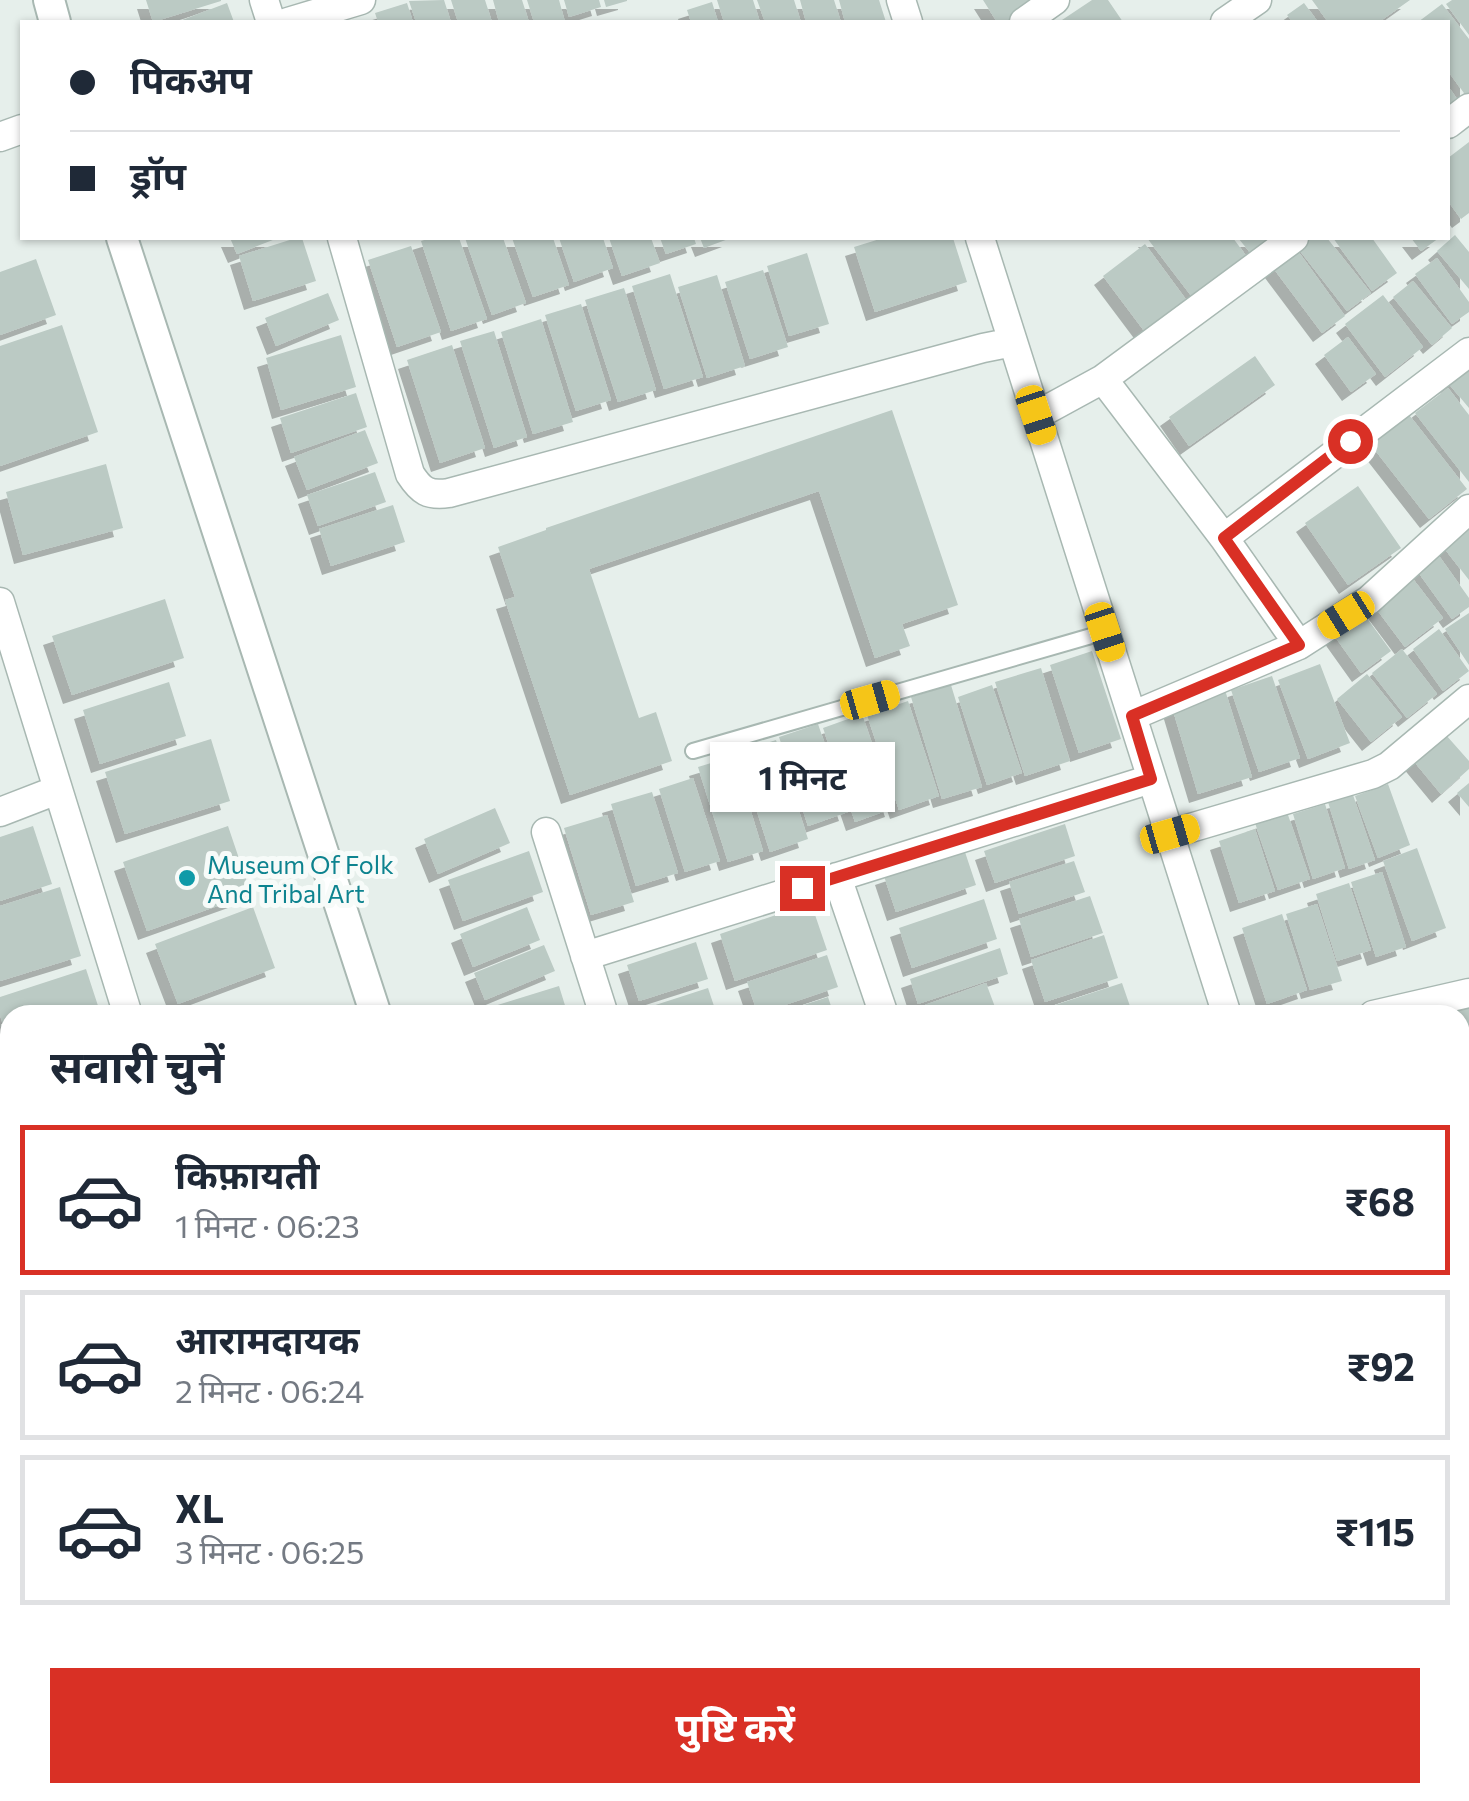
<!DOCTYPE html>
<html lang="hi">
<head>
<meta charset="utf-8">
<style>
  body { margin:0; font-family:Commissioner,"Noto Sans Devanagari",sans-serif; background:#f6f6f7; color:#1f2937; height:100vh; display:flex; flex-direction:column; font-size:38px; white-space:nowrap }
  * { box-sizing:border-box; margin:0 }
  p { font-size:32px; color:#747a83 }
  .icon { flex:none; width:55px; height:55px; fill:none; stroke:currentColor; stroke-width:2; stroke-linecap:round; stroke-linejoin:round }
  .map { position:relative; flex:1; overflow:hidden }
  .panel { position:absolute; left:0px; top:1005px; width:1470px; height:798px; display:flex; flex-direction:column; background:#fff; border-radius:30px 30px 0 0; box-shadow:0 2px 8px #0004 }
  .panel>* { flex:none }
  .banner { position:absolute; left:20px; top:20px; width:1430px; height:220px; border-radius:0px; box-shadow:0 2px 8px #0004; display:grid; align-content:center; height:220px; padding:0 50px; background:#fff }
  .end { position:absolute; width:45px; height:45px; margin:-22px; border:12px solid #d93025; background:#fff; box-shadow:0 0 0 5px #fff }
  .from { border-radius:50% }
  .bubble { position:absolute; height:70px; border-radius:0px; background:#fff; box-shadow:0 2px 8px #0004; font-size:32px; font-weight:700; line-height:70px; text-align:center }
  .car { position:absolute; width:30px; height:60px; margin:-30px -15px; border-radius:12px; box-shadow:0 0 8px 2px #0007; background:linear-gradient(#f5c518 24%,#345 0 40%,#f5c518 0 76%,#345 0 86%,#f5c518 0) }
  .banner b { display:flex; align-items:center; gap:35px; height:95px; font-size:38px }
  .banner b+b { border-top:2px solid #e0e1e3 }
  .banner i { width:25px; height:25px; background:#1f2937 }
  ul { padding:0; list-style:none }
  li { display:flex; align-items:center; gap:30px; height:150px; margin:0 20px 15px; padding:0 30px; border:5px solid #e0e1e3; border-radius:0px }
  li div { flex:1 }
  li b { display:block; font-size:38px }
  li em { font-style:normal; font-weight:700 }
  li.on { border-color:#d93025 }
  li>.icon { width:90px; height:90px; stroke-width:1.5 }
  h2 { padding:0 50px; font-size:45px; line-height:120px }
  .primary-button { display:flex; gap:20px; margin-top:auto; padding:20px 50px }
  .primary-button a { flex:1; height:115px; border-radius:0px; background:#d93025; color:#fff; font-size:40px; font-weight:700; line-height:115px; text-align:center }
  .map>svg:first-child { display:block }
  .building { fill:#bbcac4; filter:url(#shadow) }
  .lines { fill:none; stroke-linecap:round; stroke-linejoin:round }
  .service-casing { stroke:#a8b8b2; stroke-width:18 }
  .minor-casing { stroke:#a8b8b2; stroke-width:31 }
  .tertiary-casing { stroke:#a8b8b2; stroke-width:34 }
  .service { stroke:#fff; stroke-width:14 }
  .minor { stroke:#fff; stroke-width:28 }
  .tertiary { stroke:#fff; stroke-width:30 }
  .route { stroke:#d93025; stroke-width:12 }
  .culture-dot { fill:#0f9aa8; stroke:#f7fbf9; stroke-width:4 }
  .labels { text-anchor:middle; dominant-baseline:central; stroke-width:10; stroke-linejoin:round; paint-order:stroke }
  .culture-label { font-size:25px; fill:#0d838f; stroke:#f7fbf9; text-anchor:start }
</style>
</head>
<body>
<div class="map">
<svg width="1469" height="1801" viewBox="0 0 1469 1801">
  <defs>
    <filter id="shadow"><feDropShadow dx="-9" dy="9" stdDeviation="0" flood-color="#0004"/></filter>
  </defs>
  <rect width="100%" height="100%" fill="#e6efeb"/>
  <path class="building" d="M146 0H221V1L153 22Z
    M444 0 451 22H416L409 1Z
    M451 0H485L492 22H458Z
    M493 0H522L529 22H499Z
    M527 0H559L565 22H534Z
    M564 0H599L601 7 569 17Z
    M604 0H627V1L606 7Z
    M717 0H753L760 22H724Z
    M757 0H794L801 22H765Z
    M800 0H834L841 22H806Z
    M839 0H879L886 22H845Z
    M983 0H1033L1036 5 1009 22H997Z
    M1092 0H1108L1123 22H1059Z
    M1312 0H1410L1379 22H1328Z
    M1452 0H1469V35L1446 4Z
    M712 2 718 22H691L687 10Z
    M227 3 234 22H177Z
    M407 3 413 22H378L375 13Z
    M1304 3 1318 22H1293L1287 15Z
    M1442 4 1469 39V100L1448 71V22H1418Z
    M1448 86 1459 102 1448 110Z
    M1469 142V213L1461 219 1448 201V158Z
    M1455 235 1469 252V289L1437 251Z
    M230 238H278L237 254Z
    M296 238H302L316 281 253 301 239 256Z
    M431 238H459L487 319 451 331 421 241Z
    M465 238H503L526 303 492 315Z
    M512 238H553L569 285 533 297Z
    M559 238H603L613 268 574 282Z
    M609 238H651L660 263 622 276Z
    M660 238H694L696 244 666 254Z
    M700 238H731L704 248Z
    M883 238H953L967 282 875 312 854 247Z
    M1147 238H1233L1250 261 1196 302Z
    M1238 238H1277L1253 256Z
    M1309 238H1327L1371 293 1347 311 1297 247Z
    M1333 238H1372L1397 273 1372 291Z
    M1411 238H1439L1421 251Z
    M1145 244 1190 305 1148 336 1103 276Z
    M411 246 441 332 397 347 368 260Z
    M1295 247 1345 316 1322 333 1271 265Z
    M807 253 829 324 789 336 767 266Z
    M1437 258 1469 302V312L1452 324 1415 274Z
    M36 259 56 315 0 335V272Z
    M763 270 788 347 750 359 725 282Z
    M670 274 703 377 664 389 632 286Z
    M717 275 745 366 707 378 678 287Z
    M1413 281 1452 328 1432 345 1393 297Z
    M624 288 656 390 618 402 585 300Z
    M328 293 339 320 276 346 265 318Z
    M1383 295 1423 347 1385 377 1345 324Z
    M581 304 611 400 576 411 545 315Z
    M541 319 573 422 533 434 501 332Z
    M62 325 98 432 0 466V346Z
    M494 331 527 437 494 448 460 341Z
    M341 335 356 387 281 410 266 358Z
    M1348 337 1376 374 1351 392 1324 355Z
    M452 345 485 448 440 463 407 360Z
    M1255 356 1275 385 1189 446 1169 417Z
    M1469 366V408L1449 384Z
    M1448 388 1469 415V482L1415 413Z
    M356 393 367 427 291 453 280 418Z
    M892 410 958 605 902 624 910 646 875 658 819 491 589 569 639 718 656 712 672 761 570 795 505 600 515 597 498 547 546 530V528Z
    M1406 411 1467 489 1429 519 1368 441Z
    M365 430 378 463 307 490 294 457Z
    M106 464 123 528 23 555 6 492Z
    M375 472 386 502 318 526 307 495Z
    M1358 486 1401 548 1348 585 1305 523Z
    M393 505 405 542 331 566 319 529Z
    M1469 520V580L1437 539Z
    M1434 549 1469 598V607L1452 619 1413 565Z
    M1413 579 1443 618 1405 647 1375 607Z
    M165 599 184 658 72 695 52 636Z
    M1361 610 1391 651 1361 673 1331 631Z
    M1469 613V665L1445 629Z
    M1439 629 1469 671 1443 691 1413 649Z
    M1402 649 1437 694 1407 718 1372 673Z
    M1092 651 1121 739 1079 753 1050 665Z
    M1320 664 1350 743 1308 759 1278 680Z
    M1041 668 1070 761 1025 776 995 682Z
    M1367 674 1402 717 1371 742 1337 699Z
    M1272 676 1300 758 1259 772 1231 690Z
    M169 682 186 736 100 764 83 710Z
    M951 685 982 787 942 799 911 697Z
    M992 685 1022 773 987 785 958 697Z
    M1225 690 1252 777 1198 794 1172 707Z
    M908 701 939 796 899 810 867 715Z
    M862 714 894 808 855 822 823 728Z
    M818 724 848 812 808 826 779 737Z
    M1438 726 1469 761V769L1441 794 1407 753Z
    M211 739 230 801 125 834 105 772Z
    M776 740 808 839 770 852 738 752Z
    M734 756 763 851 728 862 698 767Z
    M693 778 720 861 685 872 659 789Z
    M1469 783V807L1457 793Z
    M1388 784 1410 845 1378 858 1355 796Z
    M652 792 678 873 636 886 611 804Z
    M1353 795 1375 860 1349 869 1328 802Z
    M1325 804 1345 868 1313 879 1293 814Z
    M495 808 510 843 438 874 424 839Z
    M1287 812 1310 879 1278 890 1255 823Z
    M607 815 634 902 591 915 564 828Z
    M1065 824 1075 856 995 883 984 851Z
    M33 826 52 884 0 901V837Z
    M228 826 251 894 147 931 123 862Z
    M1255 829 1275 891 1239 903 1219 841Z
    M1417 848 1446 928 1412 941 1383 861Z
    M964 849 976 885 896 912 884 876Z
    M529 851 543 892 463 921 448 880Z
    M1074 861 1085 892 1019 914 1009 882Z
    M1382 872 1406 947 1376 957 1351 882Z
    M1349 883 1371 950 1337 961 1316 894Z
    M60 887 81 956 0 981V906Z
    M1090 896 1103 933 1031 957 1019 919Z
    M984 899 997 939 912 968 899 928Z
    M811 903 827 950 735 981 720 934Z
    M1317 904 1342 981 1310 990 1286 914Z
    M253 907 275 968 178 1004 155 944Z
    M527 907 540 940 473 967 460 934Z
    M1282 914 1307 990 1267 1004 1242 928Z
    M1104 935 1118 978 1045 1002 1031 960Z
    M696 942 708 979 639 1001 627 965Z
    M544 945 555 971 485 1000 474 973Z
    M1000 948 1008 974 918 1004 910 979Z
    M827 955 838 987 758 1014 747 982Z
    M86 969 101 1015H10L9 1044 0 1015V997Z
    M986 983 998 1015H929L925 1005Z
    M1122 983 1133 1015H1051L1049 1007Z
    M559 986 568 1015H491L488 1008Z
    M708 988 717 1015H645L643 1009Z
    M828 997 834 1015H776V1014Z
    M1469 1002V1074H1468L1460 1050V1015H1448L1446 1010Z
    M1467 1090 1469 1097V1175L1460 1178V1092Z
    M10 1239V1318L0 1322V1244Z
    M1469 1261V1360L1460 1363V1264Z
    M10 1328V1494L0 1468V1332Z
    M10 1502V1539L9 1540 0 1513V1506Z
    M1468 1645 1469 1717 1460 1719V1647Z
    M10 1685V1766L9 1767 0 1739V1688Z
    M1 1749 10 1777V1783L0 1787Z
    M1469 1778V1801H1437L1434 1792H1460V1781Z
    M144 1792H242L244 1801H117Z
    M731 1792H796V1793L773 1801H734Z
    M865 1792H896L897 1793 867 1801Z
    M926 1792H935L937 1801H901Z
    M941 1792H972L974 1801H944Z
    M977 1792H1011L1014 1801H980Z
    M1014 1792H1050L1053 1801H1017Z
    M1053 1792H1085L1088 1801H1056Z
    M1091 1792H1125L1128 1801H1093Z
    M1127 1792H1164L1166 1801H1129Z
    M1169 1792H1200L1201 1797 1188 1801H1171Z"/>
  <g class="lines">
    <defs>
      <path id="service" d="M693 751 1105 632"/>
      <path id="minor" d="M264 0 271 22
        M901 0 908 22
        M288 22 361 0
        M1024 22 1055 0
        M1225 22 1257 0
        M1448 124 1469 108
        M0 137 22 129
        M342 238 410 474C421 491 428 496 449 493L983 348 1013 342
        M980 238 1227 1015
        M1103 379 1224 538 1299 645
        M1037 415 1103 379 1294 238
        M1224 538 1469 352
        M0 602 128 1015
        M1132 716 1299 645 1369 600 1469 509
        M0 812 57 790
        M546 832 604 1015
        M1170 834 1373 774 1389 766 1469 699
        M837 877 884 1015
        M585 956 1151 779
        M1373 1015 1469 993
        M1460 1221 1469 1218
        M1460 1419 1469 1448
        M1460 1527 1469 1524
        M1460 1570 1469 1601
        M0 1617 10 1647
        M1460 1765 1469 1763
        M375 1792 378 1801
        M852 1792 854 1801
        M1339 1801 1367 1792"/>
      <path id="tertiary" d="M49 0 55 22
        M122 238 376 1015
        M621 1792 623 1801"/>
    </defs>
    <use href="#service" class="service-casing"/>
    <use href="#minor" class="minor-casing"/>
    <use href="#tertiary" class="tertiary-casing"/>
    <use href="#service" class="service"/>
    <use href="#minor" class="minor"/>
    <use href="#tertiary" class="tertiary"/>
  </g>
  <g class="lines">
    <path class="route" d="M802 888 1151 779 1132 716 1299 645 1224 538 1350 441"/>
  </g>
  <circle class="culture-dot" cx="187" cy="878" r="10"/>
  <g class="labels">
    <g class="culture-label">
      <text x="207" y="864">Museum Of Folk<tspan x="207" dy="29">And Tribal Art</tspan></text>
    </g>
  </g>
</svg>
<i class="end from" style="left:1350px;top:441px"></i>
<i class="end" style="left:802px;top:888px"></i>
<div class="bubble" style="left:710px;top:742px;width:185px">1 मिनट</div>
<i class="car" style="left:1036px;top:415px;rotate:162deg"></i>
<i class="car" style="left:1346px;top:615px;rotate:238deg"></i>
<i class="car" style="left:1105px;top:632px;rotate:162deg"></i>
<i class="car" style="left:870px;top:700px;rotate:74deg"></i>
<i class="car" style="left:1170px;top:834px;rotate:74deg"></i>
<div class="banner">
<b><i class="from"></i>पिकअप</b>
<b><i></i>ड्रॉप</b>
</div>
<section class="panel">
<h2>सवारी चुनें</h2>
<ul>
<li class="on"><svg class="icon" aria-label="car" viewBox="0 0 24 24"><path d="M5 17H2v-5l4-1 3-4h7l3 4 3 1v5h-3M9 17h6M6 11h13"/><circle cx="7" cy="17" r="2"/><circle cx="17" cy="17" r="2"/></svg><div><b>किफ़ायती</b><p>1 मिनट · 06:23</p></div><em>₹68</em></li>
<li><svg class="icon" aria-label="car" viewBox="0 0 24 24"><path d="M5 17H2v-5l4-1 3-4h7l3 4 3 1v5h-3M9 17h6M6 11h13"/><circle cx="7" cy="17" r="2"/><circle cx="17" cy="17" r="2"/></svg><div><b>आरामदायक</b><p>2 मिनट · 06:24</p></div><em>₹92</em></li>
<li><svg class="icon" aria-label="car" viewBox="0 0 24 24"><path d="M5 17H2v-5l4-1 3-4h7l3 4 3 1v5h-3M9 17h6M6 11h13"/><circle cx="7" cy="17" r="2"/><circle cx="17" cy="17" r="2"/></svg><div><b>XL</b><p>3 मिनट · 06:25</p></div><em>₹115</em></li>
</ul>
<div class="primary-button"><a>पुष्टि करें</a></div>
</section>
</div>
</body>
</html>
